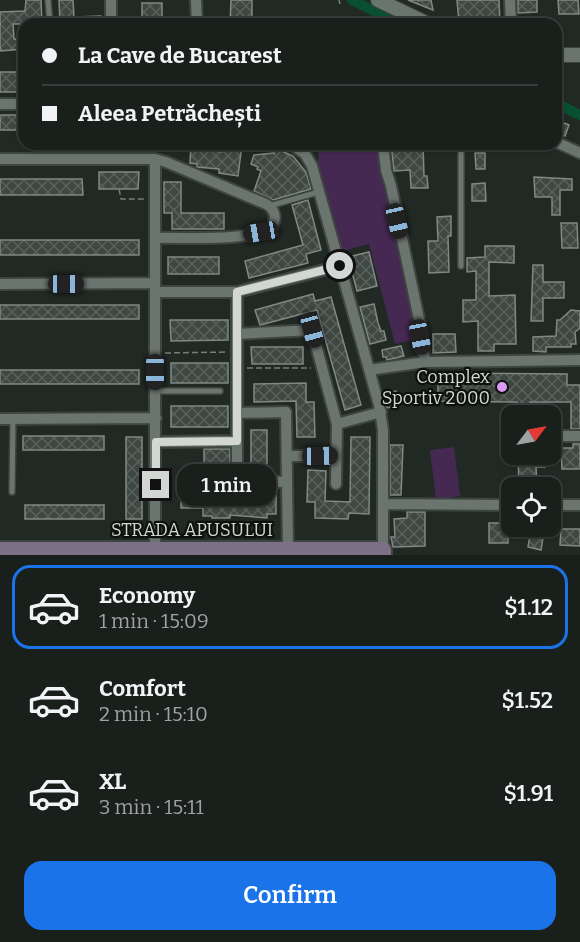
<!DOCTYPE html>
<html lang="en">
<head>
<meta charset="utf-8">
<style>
  body { margin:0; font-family:Bitter,serif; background:#262c28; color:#f1f3f6; height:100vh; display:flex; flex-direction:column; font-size:22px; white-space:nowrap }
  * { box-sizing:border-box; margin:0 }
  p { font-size:20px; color:#9fa2a3 }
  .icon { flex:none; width:33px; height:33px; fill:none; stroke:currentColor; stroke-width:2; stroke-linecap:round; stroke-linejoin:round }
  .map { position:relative; height:555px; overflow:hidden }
  .panel { display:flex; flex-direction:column; background:#191f1b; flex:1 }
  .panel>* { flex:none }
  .banner { position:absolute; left:18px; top:18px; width:544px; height:132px; border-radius:18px; box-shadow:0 2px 4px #0004,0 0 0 2px #373d3a; display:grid; align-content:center; height:132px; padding:0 24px; background:#191f1b }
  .needle { width:39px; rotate:58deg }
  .tools { position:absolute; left:501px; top:405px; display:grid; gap:12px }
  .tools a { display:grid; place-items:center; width:60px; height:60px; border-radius:12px; background:#191f1b; box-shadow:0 2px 4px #0004,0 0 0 2px #373d3a; font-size:30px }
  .end { position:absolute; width:27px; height:27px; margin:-14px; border:8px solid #d2d7d3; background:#111; box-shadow:0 0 0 3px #111 }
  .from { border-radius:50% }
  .bubble { position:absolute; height:42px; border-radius:18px; background:#191f1b; box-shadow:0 2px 4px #0004,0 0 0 2px #373d3a; font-size:20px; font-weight:600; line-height:42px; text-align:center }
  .car { position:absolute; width:18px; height:36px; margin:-18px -9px; border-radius:8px; box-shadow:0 0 4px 2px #0007; background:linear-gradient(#222 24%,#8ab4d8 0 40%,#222 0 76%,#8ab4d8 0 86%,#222 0) }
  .banner b { display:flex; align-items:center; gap:21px; height:57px; font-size:22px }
  .banner b+b { border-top:2px solid #373d3a }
  .banner i { width:15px; height:15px; background:#f1f3f6 }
  ul { padding:10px 0 0; list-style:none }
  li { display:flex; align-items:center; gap:18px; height:84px; margin:0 12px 9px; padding:0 12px; border:3px solid transparent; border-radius:18px }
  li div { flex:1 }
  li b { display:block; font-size:22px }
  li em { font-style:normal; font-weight:600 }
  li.on { border-color:#1a73e8 }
  li>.icon { width:54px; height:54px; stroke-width:1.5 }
  .action { display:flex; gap:12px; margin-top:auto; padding:12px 24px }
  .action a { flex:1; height:69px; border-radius:18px; background:#1a73e8; color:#fff; font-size:24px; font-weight:600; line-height:69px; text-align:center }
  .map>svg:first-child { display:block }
  .green { fill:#462952 }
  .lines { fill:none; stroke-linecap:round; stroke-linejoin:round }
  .canal { stroke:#095031; stroke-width:10 }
  .building { fill:url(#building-cross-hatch); stroke:#7f8983; stroke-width:1.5 }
  .service-casing { stroke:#3e4540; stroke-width:8 }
  .minor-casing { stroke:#3e4540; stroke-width:14 }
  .tertiary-casing { stroke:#3e4540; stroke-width:16 }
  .secondary-casing { stroke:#3e4540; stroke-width:20 }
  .path { stroke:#777e79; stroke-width:1.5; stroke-dasharray:6 3; stroke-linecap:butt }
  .service { stroke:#6b756f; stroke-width:5 }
  .minor { stroke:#6b756f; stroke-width:10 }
  .tertiary { stroke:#6b756f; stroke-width:14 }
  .secondary { stroke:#7c7086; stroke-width:16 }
  .route { stroke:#d2d7d3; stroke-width:8 }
  .poi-dot { fill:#da9af6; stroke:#0d110e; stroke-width:2 }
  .labels { text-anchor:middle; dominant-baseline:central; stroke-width:4.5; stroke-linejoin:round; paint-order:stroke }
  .poi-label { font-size:18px; fill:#d2d7d3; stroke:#0d110e; text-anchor:end }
  .street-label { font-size:18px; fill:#d2d7d3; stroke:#0d110e }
</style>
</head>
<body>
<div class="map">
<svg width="580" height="555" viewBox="0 0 580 555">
  <defs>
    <pattern id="building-cross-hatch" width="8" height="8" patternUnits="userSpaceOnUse" patternTransform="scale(1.5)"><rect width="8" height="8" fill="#3e4741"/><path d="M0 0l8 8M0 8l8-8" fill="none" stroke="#59615c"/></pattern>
  </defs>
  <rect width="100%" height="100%" fill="#212924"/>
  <path class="green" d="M319 144H380L393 231 401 230 426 337 395 344 369 244 342 251 318 169Z
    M454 447 460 496 436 499 430 450Z"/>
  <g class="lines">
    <path class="canal" d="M352 0 400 24
      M556 103 580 115"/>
  </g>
  <path class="building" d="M26 0H41L42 24H13L14 39H24V49L0 51V12L25 11Z
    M59 0H73L74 17 101 16V24H60Z
    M231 0H252V24H230Z
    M408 0H431L433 10Z
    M457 0H499L500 24H484L483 21 459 23Z
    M518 0H537V12L518 13Z
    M558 0H578L579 14H559Z
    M142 3H162V17L142 18Z
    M0 72H19V92H0Z
    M0 115H24V130H0Z
    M556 120 569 125 565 136 556 133Z
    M191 144H203L202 150 222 152 223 144H242L238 176 219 173V169L197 167V164L190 163Z
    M391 144H423L424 176H427L428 188H411L410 170 394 171Z
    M273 147 293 156 306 172 311 189 273 200 254 191 261 171 257 169 258 167 251 164 254 155 274 153Z
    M475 153H485V169H476Z
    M99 172H139L138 189H99Z
    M534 177 572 179V190H560V215H552V197H535Z
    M0 179H82L83 195H0Z
    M164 182H181V213H224V229H172V213H164Z
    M485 183 486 201H472V184Z
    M308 200 321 250 306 254 308 263 249 278 245 261 303 245 292 205Z
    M451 216V236H448L449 272 429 273 428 241H438L437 217Z
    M561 223H577L578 248H562Z
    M0 240H139V255H0Z
    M485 246H514V263L489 262V296L515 295 516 344H494V351H478V321L463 322V300H476V271L467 272V258L485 257Z
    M369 252 377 286 357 291 348 257Z
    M168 257H219V274H168Z
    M533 265H543V282H564V298H543V321H531Z
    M313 294 315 301 331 297 361 405 345 410 317 310 260 325 255 310Z
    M374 304 378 323 381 331H384L386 340 370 344 360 307Z
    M0 305H139V319H0Z
    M571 310 580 311V328L575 332 576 344H571V347H546V352L533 351V337L556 336 557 320H560Z
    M170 320H228V340L171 341Z
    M433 334H455L456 352 433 353Z
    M401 346 404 356 387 360 386 357H383L382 350Z
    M251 347H303V364H252Z
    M171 363H228V383H171Z
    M0 370H139V384H0Z
    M438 373 567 374V385H580V429H571V402H530L531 416H517V402L438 401Z
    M306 383V402H314L315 437H297L296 401 254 402V384Z
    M396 391 398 406 387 408 383 393Z
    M171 406H228V427H171Z
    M251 430H267V474H251Z
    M23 436H104V450H23Z
    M126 437H142V519H126Z
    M351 437H370L369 514 349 513 348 519 315 518V502H307L308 470 326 471 325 501 350 502Z
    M573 444H580V469H562L561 448H573Z
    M390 445H403L401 495H390Z
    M204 449H230V465H204Z
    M518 454H538V458H545V467H536L537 488H519Z
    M181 471H199V498H267V494L276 493V514H267V518L230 515V518H212V516H203V508H181Z
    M25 505H104V519H25Z
    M407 512H425V546L393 547 391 537H395L394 519 407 518Z
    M489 523H503L508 526H545L541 550 528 547 530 535 508 532V543H489Z
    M561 529H580V546L560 545Z"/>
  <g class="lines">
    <defs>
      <path id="service" d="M48 0 50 24
        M269 206 319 192
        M461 266V144
        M156 391H220
        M12 492 13 419"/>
      <path id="minor" d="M111 0V24
        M196 0 197 24
        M510 0 511 24
        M0 104H24
        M556 142 580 153
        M291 144 305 154 312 166 379 405 383 430V550
        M383 144 386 170 391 186 420 324 425 362
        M0 159H155L166 162 266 204C275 209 277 218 272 227 251 242 183 237 155 238
        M155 159V555
        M0 284 155 283
        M155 292H237L340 266
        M237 292V481L287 482
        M237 334 312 330 337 424 336 484
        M369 370 425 362 580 360
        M237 413 286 412 288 550
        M0 419 156 418
        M337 424 381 412
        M550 436H580
        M156 442 237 441
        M287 456H336
        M383 504 512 505
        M550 505H580"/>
      <path id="tertiary" d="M378 0 428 24
        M556 55H580"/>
      <path id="secondary" d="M0 550H383V555"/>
    </defs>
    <use href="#service" class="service-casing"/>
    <use href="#minor" class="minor-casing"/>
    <use href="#tertiary" class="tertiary-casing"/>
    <use href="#secondary" class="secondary-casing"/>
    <path class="path" d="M339 0 340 4
      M119 189 121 199H145
      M165 353 227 352
      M247 368H311"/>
    <use href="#service" class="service"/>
    <use href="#minor" class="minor"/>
    <use href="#tertiary" class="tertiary"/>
    <use href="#secondary" class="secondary"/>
  </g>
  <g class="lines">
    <path class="route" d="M156 485V442L237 441V292L340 266"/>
  </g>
  <circle class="poi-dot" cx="502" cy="387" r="6"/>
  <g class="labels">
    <g class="poi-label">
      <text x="490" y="377">Complex<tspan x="490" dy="21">Sportiv 2000</tspan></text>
    </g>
    <g class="street-label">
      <text x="192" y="530">STRADA APUSULUI</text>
    </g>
  </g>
</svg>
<div class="tools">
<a><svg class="needle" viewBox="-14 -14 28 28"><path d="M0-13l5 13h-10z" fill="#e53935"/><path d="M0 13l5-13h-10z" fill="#9fa2a3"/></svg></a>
<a><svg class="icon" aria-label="locate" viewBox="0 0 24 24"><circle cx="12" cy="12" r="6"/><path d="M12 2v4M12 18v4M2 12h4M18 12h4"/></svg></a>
</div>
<i class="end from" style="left:340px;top:266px"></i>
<i class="end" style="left:156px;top:485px"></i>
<div class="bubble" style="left:177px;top:464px;width:99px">1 min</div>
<i class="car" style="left:397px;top:221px;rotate:167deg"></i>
<i class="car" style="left:261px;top:232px;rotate:260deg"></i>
<i class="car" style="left:66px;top:284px;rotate:90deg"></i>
<i class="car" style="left:312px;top:330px;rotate:165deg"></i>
<i class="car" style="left:420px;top:337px;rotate:169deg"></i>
<i class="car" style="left:155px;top:372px;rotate:180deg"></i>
<i class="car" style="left:320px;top:456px;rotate:89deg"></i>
<div class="banner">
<b><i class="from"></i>La Cave de Bucarest</b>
<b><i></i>Aleea Petrăchești</b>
</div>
</div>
<section class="panel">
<ul>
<li class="on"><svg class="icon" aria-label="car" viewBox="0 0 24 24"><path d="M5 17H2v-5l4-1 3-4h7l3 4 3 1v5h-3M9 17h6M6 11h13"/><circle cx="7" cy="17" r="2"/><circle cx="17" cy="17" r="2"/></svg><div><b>Economy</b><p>1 min · 15:09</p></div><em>$1.12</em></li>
<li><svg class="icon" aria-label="car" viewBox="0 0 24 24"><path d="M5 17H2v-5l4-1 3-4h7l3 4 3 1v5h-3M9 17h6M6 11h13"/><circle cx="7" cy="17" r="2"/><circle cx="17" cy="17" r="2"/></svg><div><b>Comfort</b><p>2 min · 15:10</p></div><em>$1.52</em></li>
<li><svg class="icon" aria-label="car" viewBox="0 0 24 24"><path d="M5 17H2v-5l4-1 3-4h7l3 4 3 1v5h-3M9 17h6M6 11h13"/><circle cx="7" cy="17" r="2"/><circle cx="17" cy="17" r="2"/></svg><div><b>XL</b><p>3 min · 15:11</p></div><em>$1.91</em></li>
</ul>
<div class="action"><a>Confirm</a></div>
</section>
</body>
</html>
